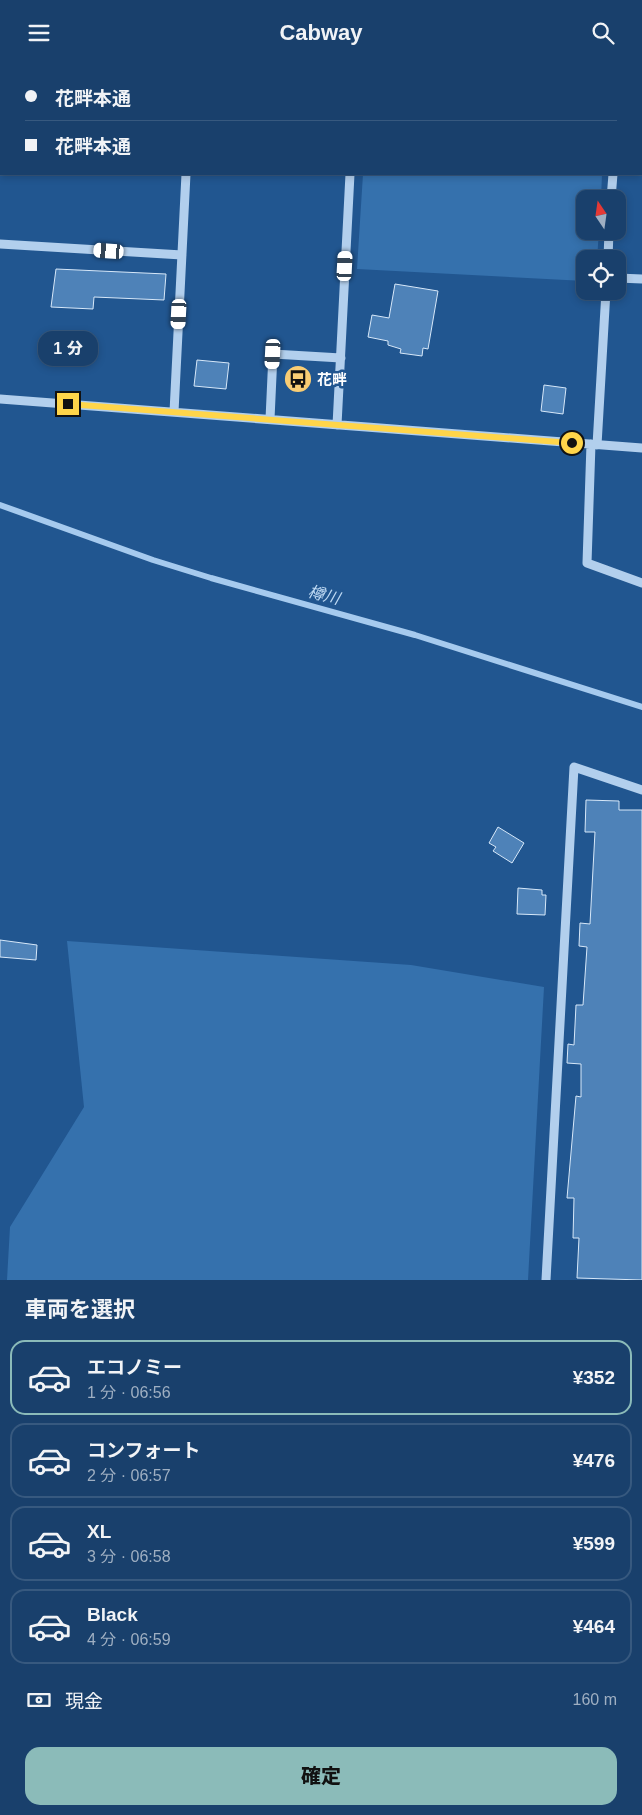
<!DOCTYPE html>
<html lang="ja">
<head>
<meta charset="utf-8">
<style>
  body { margin:0; font-family:Arial,"Noto Sans JP",sans-serif; background:#264b74; color:#f1f3f6; height:100vh; display:flex; flex-direction:column; font-size:19px; white-space:nowrap }
  * { box-sizing:border-box; margin:0 }
  p { font-size:16px; color:#9fafc2 }
  .icon { flex:none; width:28px; height:28px; fill:none; stroke:currentColor; stroke-width:2; stroke-linecap:round; stroke-linejoin:round }
  .map { position:relative; height:1215px; overflow:hidden }
  .drawer { display:flex; flex-direction:column; background:#19406c; flex:1 }
  .drawer>* { flex:none }
  .top-card { position:absolute; left:0px; top:0px; width:642px; height:110px; box-shadow:0 2px 8px #0003,0 0 0 1px #37597f; display:grid; align-content:center; height:110px; padding:0 25px; background:#19406c }
  .needle { width:32px; rotate:347deg }
  .controls { position:absolute; left:576px; top:125px; display:grid; gap:10px }
  .controls a { display:grid; place-items:center; width:50px; height:50px; border-radius:10px; background:#19406c; box-shadow:0 2px 8px #0003,0 0 0 1px #37597f; font-size:25px }
  .end { position:absolute; width:22px; height:22px; margin:-11px; border:6px solid #ffd54a; background:#111; box-shadow:0 0 0 2px #111 }
  .from { border-radius:50% }
  .bubble { position:absolute; height:35px; border-radius:15px; background:#19406c; box-shadow:0 2px 8px #0003,0 0 0 1px #37597f; font-size:16px; font-weight:800; line-height:35px; text-align:center }
  .car { position:absolute; width:15px; height:30px; margin:-15px -8px; border-radius:6px; box-shadow:0 0 4px 1px #0007; background:linear-gradient(#fff 24%,#345 0 40%,#fff 0 76%,#345 0 86%,#fff 0) }
  .top-card b { display:flex; align-items:center; gap:18px; height:48px; font-size:19px }
  .top-card b+b { border-top:1px solid #37597f }
  .top-card i { width:12px; height:12px; background:#f1f3f6 }
  ul { padding:0; list-style:none }
  li { display:flex; align-items:center; gap:15px; height:75px; margin:0 10px 8px; padding:0 15px; border:2px solid #37597f; border-radius:15px }
  li div { flex:1 }
  li b { display:block; font-size:19px }
  li em { font-style:normal; font-weight:800 }
  li.active { border-color:#8bbbb9 }
  li>.icon { width:45px; height:45px; stroke-width:1.5 }
  h2 { padding:0 25px; font-size:22px; line-height:60px }
  .pay { display:flex; align-items:center; gap:12px; height:55px; padding:0 25px; font-size:19px }
  .pay p { margin-inline-start:auto }
  .action { display:flex; gap:10px; margin-top:auto; padding:10px 25px }
  .action a { flex:1; height:58px; border-radius:15px; background:#8bbbb9; color:#111; font-size:20px; font-weight:800; line-height:58px; text-align:center }
  header { display:flex; justify-content:space-between; align-items:center; height:65px; padding:0 25px; background:#19406c; font-size:22px; font-weight:800 }
  .map>svg:first-child { display:block }
  .green { fill:#3571ad }
  .lines { fill:none; stroke-linecap:round; stroke-linejoin:round }
  .stream { stroke:#a6caee; stroke-width:6 }
  .building { fill:#4e82b8; stroke:#d7e8f9 }
  .minor { stroke:#b2cfed; stroke-width:9 }
  .route { stroke:#ffd54a; stroke-width:6 }
  .labels { text-anchor:middle; dominant-baseline:central; stroke-width:5; stroke-linejoin:round; paint-order:stroke }
  .poi-label { font-size:15px; font-weight:bold; fill:#fff; stroke:#215690; text-anchor:start }
  .water-label { font-size:16px; font-style:italic; fill:#bed9f3; stroke:#215690 }
</style>
</head>
<body>
<header><svg class="icon" aria-label="menu" viewBox="0 0 24 24"><path d="M4 6h16M4 12h16M4 18h16"/></svg>Cabway<svg class="icon" aria-label="search" viewBox="0 0 24 24"><circle cx="10" cy="10" r="6"/><path d="M15 15l6 6"/></svg></header>
<div class="map">
<svg width="642" height="1215" viewBox="0 0 642 1215">
  <rect width="100%" height="100%" fill="#215690"/>
  <path class="green" d="M369 0H608V1Z
    M363 109H602L601 134H585V166H599L597 194H585V216L357 204Z
    M67 876 411 900 544 922 528 1215H7L10 1162 84 1042Z"/>
  <g class="lines">
    <path class="stream" d="M0 440 153 495 211 513 415 570 642 642"/>
  </g>
  <path class="building" d="M56 204 166 209 164 235 94 232 93 244 51 242Z
    M395 219 438 226 428 284 423 283 422 291 400 288 401 284 388 280V276L368 272 372 250 389 253Z
    M197 295 229 298 226 324 194 321Z
    M544 320 566 323 563 349 541 346Z
    M586 735 619 736V745H642V1215L577 1213 579 1173H573L574 1133H567L576 1031 581 1032V999L567 998 568 979 574 980 576 940H583L587 882 579 881 580 858 590 859 595 767H585Z
    M498 762 524 778 512 798 493 786 496 782 489 778Z
    M518 823 542 825V830H546L545 850 517 849Z
    M0 875 37 880 36 895 0 892Z"/>
  <g class="lines">
    <path class="minor" d="M192 1V0
      M356 1V0
      M619 1V0
      M0 34H1
      M611 134 613 109
      M0 179 182 190
      M608 194 609 166
      M618 213 642 214
      M0 334 642 383
      M174 347 186 109
      M270 354 273 289 341 293
      M337 360 350 109
      M591 379 587 498 642 518
      M597 380 606 226
      M546 1215 574 702 642 725"/>
  </g>
  <g class="lines">
    <path class="route" d="M68 339 572 378"/>
  </g>
  <defs>
    <symbol id="bus-disc" viewBox="-11 -11 22 22"><circle r="9.5" fill="#f9cd74" stroke="#215690"/><path d="M-5-6H5V4H4V6H2V4H-2V6H-4V4H-5ZM-3.5-4V0h7V-4ZM-3.5 1.2v1.5H-2V1.2ZM2 1.2v1.5H3.5V1.2Z" fill="#111"/></symbol>
  </defs>
  <g fill-rule="evenodd">
    <use href="#bus-disc" x="282" y="298" width="32" height="32"/>
  </g>
  <g class="labels">
    <g class="poi-label">
      <text x="317" y="314">花畔</text>
    </g>
    <g class="water-label">
      <text transform="translate(324 530) rotate(15)">樽川</text>
    </g>
  </g>
</svg>
<div class="controls">
<a><svg class="needle" viewBox="-14 -14 28 28"><path d="M0-13l5 13h-10z" fill="#e53935"/><path d="M0 13l5-13h-10z" fill="#9fafc2"/></svg></a>
<a><svg class="icon" aria-label="locate" viewBox="0 0 24 24"><circle cx="12" cy="12" r="6"/><path d="M12 2v4M12 18v4M2 12h4M18 12h4"/></svg></a>
</div>
<i class="end from" style="left:572px;top:378px"></i>
<i class="end" style="left:68px;top:339px"></i>
<div class="bubble" style="left:38px;top:266px;width:60px">1 分</div>
<i class="car" style="left:109px;top:186px;rotate:274deg"></i>
<i class="car" style="left:345px;top:201px;rotate:3deg"></i>
<i class="car" style="left:179px;top:249px;rotate:183deg"></i>
<i class="car" style="left:273px;top:289px;rotate:183deg"></i>
<div class="top-card">
<b><i class="from"></i>花畔本通</b>
<b><i></i>花畔本通</b>
</div>
</div>
<section class="drawer">
<h2>車両を選択</h2>
<ul>
<li class="active"><svg class="icon" aria-label="car" viewBox="0 0 24 24"><path d="M5 17H2v-5l4-1 3-4h7l3 4 3 1v5h-3M9 17h6M6 11h13"/><circle cx="7" cy="17" r="2"/><circle cx="17" cy="17" r="2"/></svg><div><b>エコノミー</b><p>1 分 · 06:56</p></div><em>¥352</em></li>
<li><svg class="icon" aria-label="car" viewBox="0 0 24 24"><path d="M5 17H2v-5l4-1 3-4h7l3 4 3 1v5h-3M9 17h6M6 11h13"/><circle cx="7" cy="17" r="2"/><circle cx="17" cy="17" r="2"/></svg><div><b>コンフォート</b><p>2 分 · 06:57</p></div><em>¥476</em></li>
<li><svg class="icon" aria-label="car" viewBox="0 0 24 24"><path d="M5 17H2v-5l4-1 3-4h7l3 4 3 1v5h-3M9 17h6M6 11h13"/><circle cx="7" cy="17" r="2"/><circle cx="17" cy="17" r="2"/></svg><div><b>XL</b><p>3 分 · 06:58</p></div><em>¥599</em></li>
<li><svg class="icon" aria-label="car" viewBox="0 0 24 24"><path d="M5 17H2v-5l4-1 3-4h7l3 4 3 1v5h-3M9 17h6M6 11h13"/><circle cx="7" cy="17" r="2"/><circle cx="17" cy="17" r="2"/></svg><div><b>Black</b><p>4 分 · 06:59</p></div><em>¥464</em></li>
</ul>
<div class="pay"><svg class="icon" aria-label="cash" viewBox="0 0 24 24"><path d="M3 7h18v10H3z"/><circle cx="12" cy="12" r="2"/></svg>現金<p>160 m</p></div>
<div class="action"><a>確定</a></div>
</section>
</body>
</html>
